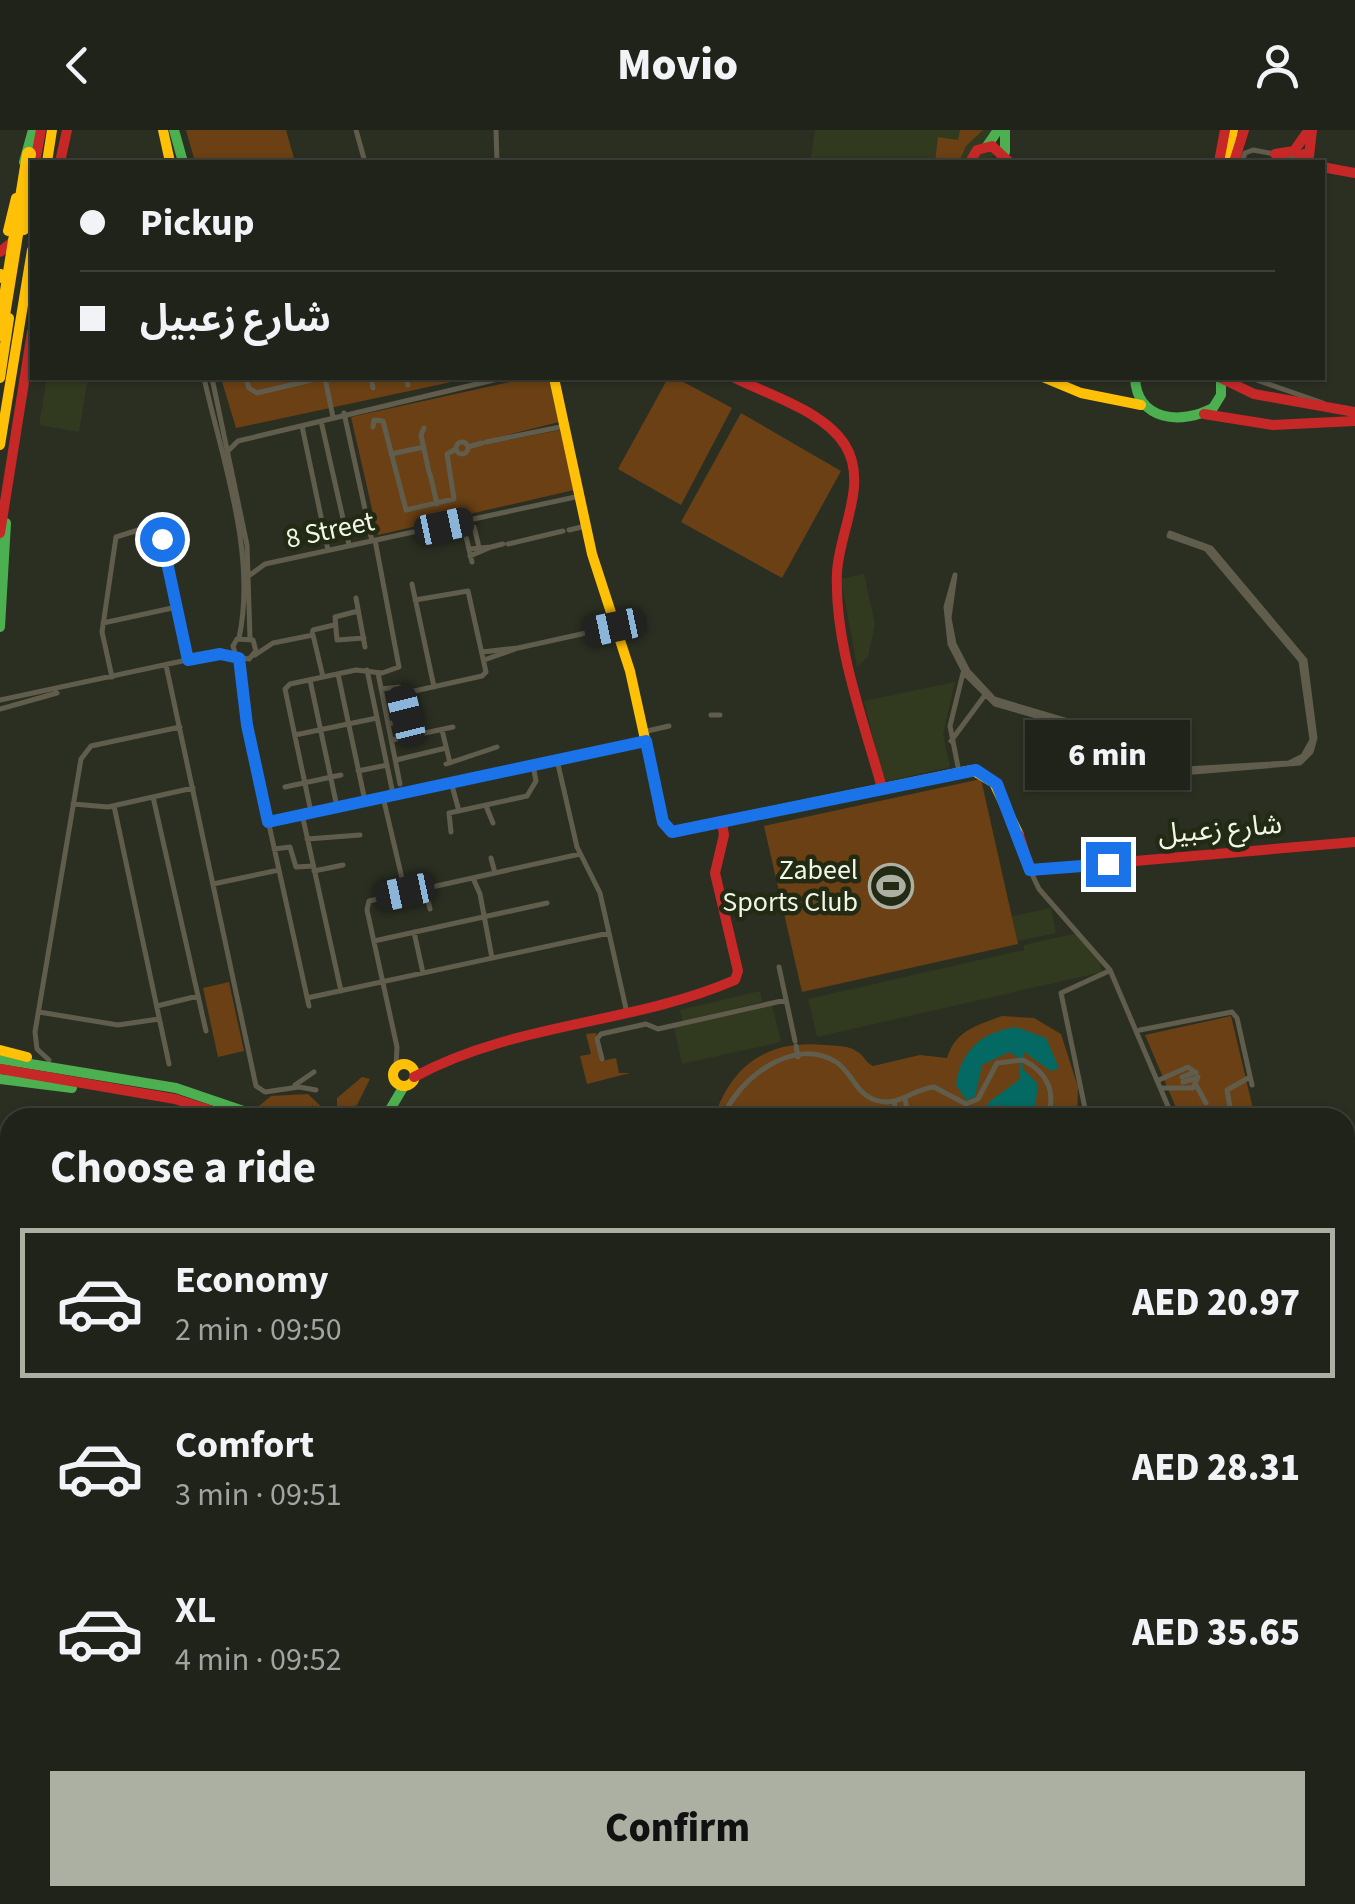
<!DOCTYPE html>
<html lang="en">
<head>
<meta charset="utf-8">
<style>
  body { margin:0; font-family:"Source Sans 3","Noto Sans Arabic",sans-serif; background:#2d2f27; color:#f1f3f6; height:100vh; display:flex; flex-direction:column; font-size:38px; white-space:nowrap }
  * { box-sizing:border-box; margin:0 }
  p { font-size:32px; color:#a2a4a2 }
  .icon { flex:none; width:55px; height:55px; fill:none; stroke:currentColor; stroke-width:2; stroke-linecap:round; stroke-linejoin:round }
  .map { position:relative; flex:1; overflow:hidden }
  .panel { position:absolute; left:0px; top:978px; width:1355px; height:798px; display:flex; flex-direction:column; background:#20231a; border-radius:30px 30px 0 0; box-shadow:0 2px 8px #0004,0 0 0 2px #3d4039 }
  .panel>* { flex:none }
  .top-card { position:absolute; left:30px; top:30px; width:1295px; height:220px; border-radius:0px; box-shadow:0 2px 8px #0004,0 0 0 2px #3d4039; display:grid; align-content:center; height:220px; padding:0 50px; background:#20231a }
  .end { position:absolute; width:45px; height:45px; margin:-22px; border:12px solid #1a73e8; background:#fff; box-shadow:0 0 0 5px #fff }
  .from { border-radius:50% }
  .bubble { position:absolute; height:70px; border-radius:0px; background:#20231a; box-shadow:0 2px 8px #0004,0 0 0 2px #3d4039; font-size:32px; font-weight:800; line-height:70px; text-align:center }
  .car { position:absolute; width:30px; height:60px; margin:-30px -15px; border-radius:12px; box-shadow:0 0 8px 2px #0007; background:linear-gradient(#222 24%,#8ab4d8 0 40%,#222 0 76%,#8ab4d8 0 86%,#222 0) }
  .top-card b { display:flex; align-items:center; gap:35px; height:95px; font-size:38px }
  .top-card b+b { border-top:2px solid #3d4039 }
  .top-card i { width:25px; height:25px; background:#f1f3f6 }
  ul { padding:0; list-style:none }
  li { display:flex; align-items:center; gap:30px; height:150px; margin:0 20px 15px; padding:0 30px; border:5px solid transparent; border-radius:0px }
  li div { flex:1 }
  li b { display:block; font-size:38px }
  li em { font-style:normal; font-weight:800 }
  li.selected { border-color:#acb0a3 }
  li>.icon { width:90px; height:90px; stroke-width:1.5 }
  h2 { padding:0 50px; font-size:45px; line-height:120px }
  .button { display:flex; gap:20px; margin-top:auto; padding:20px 50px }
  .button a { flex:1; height:115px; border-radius:0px; background:#acb0a3; color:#111; font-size:40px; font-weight:800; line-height:115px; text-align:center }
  header { display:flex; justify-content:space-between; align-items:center; height:130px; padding:0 50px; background:#20231a; font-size:45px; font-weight:800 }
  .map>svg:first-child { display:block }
  .built { fill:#31391f }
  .green { fill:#6a4014 }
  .water { fill:#046962 }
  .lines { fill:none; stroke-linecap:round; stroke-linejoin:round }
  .ferry { stroke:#56fcee; stroke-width:2.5; stroke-dasharray:12 10; stroke-linecap:butt }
  .street { stroke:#615d4c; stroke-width:5 }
  .fast { stroke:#4caf50; stroke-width:10 }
  .slow { stroke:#ffc107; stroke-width:10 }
  .jam { stroke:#c62828; stroke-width:10 }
  .fast-bridge { stroke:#4caf50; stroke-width:14 }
  .slow-bridge { stroke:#ffc107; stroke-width:14 }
  .route { stroke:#1a73e8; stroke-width:12 }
  .labels { text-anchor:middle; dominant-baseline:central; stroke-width:9; stroke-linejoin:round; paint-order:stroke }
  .street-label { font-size:28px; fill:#f1f6e8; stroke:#232a13 }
  .poi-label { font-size:28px; fill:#f1f6e8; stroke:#232a13; text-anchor:end }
</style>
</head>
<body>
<header><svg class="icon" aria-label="back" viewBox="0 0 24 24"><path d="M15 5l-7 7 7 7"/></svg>Movio<svg class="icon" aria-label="person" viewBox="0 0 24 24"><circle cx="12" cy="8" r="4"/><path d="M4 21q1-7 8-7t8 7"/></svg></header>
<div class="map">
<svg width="1355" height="1774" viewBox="0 0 1355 1774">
  <rect width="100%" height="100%" fill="#2b2f22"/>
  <path class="built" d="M815 0H1000L991 32H810Z
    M47 248H88L79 302 39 295Z
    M864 444 875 494 868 527 857 537 841 449Z
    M955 552 943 604 950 637 884 652 864 571Z
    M1051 778 1056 803 1017 811 1012 786Z
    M1078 803 1098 825 1102 842 817 907 808 869 1024 820V815Z
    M760 861 762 872 683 891 680 880Z
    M772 875 781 912 682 934 674 897Z"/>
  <path class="green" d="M186 0H286L295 32H195Z
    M960 0H983L966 16 959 32H935L938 7 958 10Z
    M221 248H470L236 298Z
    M528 248H549L559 292 487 310V314L560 300 574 360 378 405 351 287Z
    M668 248H676L732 278 681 375 618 339Z
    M741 283 841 341 782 448 681 392Z
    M981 649 1018 814 802 862 764 696Z
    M229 852 244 921 218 927 203 858Z
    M1002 886 1034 888 1061 904 1078 957 1077 987 714 988C733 931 771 910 825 915 835 916 848 915 856 921 865 925 864 932 873 936L920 925 947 928C956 900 976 896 1002 886Z
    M1231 886 1255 987H1180L1145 905Z
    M596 903 601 931 616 928 619 943H630L587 954 580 926 591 924 586 904Z
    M362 947 370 949 357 975 337 983V968Z
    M308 964 327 982 325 986 312 975 311 988 283 987 259 976 271 966Z"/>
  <path class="water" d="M1016 897 1046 908 1059 938 1051 941 1024 922 1022 938 1038 954 1034 987H1016V979L1001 975 990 979 986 987H979L989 972 1020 949 1019 928 1009 922 982 935 975 967 966 970 956 955C961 920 982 902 1016 897Z
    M0 1446 10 1464V1765H516L528 1774H0Z"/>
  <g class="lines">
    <path class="ferry" d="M0 1773 3 1774"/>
    <path class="street" d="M356 0 365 32
      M496 0 497 32
      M1242 32 1245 23 1253 20 1297 28
      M204 248C222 329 257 424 239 508
      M212 248 247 415 250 508
      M246 248 249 258 257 263 320 248
      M325 248 333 287
      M371 248 373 258
      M406 248 408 255
      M1251 248 1323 273
      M344 283 372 411
      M321 291 349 415
      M302 296 328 420
      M373 297 374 290 383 291 406 380 454 369 447 324 456 319
      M424 298 421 305 429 342
      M456 318a6 6 0 1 1 12 0a6 6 0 1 1-12 0Z
      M486 312 565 296
      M468 317 482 313
      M228 321 238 311 502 248
      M391 324 424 317
      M430 344 437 374
      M569 400 586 396
      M1170 403 1211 418 1305 530 1315 608 1311 622 1300 633 1170 644 1071 596 995 574 966 545 950 514 946 477 955 445 949 488 954 514 968 541 994 569 1078 594 1168 640 1289 633 1303 626 1312 610 1301 531 1206 419 1169 406Z
      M508 414 563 401
      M491 417 503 414
      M469 419 491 417 470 426
      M472 432 464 398 474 397 479 417
      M250 445 265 434 580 366
      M412 454 434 557
      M356 468 365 517
      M358 481 335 487 337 510 364 508
      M103 493 177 477
      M591 502 614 497
      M312 504 313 500 334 495
      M518 518 586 503
      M482 522 518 518 484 530
      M255 525 273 513 313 505 323 547
      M239 528 247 595 309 876
      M166 535 256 956 265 962 299 957 316 960
      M367 540 393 664
      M378 543 400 654
      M338 544 365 671
      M112 547 102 502 116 407 151 396 162 401 188 530
      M310 550 337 677
      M381 559 399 557 404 590 388 594
      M401 564 482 546 486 542 468 461 415 470
      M0 570 215 524 249 529 256 521 253 510 237 509 233 516 236 526
      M0 579 57 563
      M711 585H720
      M442 600 450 633
      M643 602 669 596
      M295 605 377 588
      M392 610 453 597
      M951 611 985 565
      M396 630 446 618
      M557 630 577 717 600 763 627 883
      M446 634 497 617
      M358 641 387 635
      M959 642 950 596 963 543
      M451 652 459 681
      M285 657 341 645
      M153 667 206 901
      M383 667 405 761
      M73 674 108 677 193 658
      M114 676 169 934
      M486 676 493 693
      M311 682 285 559 290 554 356 540 382 543 399 537 375 410
      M302 684 341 861
      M268 692 645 611
      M451 702 449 683 527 666 536 651 533 635
      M307 709 360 705
      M274 719 290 717 296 737 313 736
      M491 728 495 743
      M1030 740 1039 759 1110 840 1173 988
      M314 741 343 735
      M473 748 480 764 492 828
      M213 754 279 740
      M425 758 430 779
      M414 802 423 843
      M374 811 547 773
      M779 837 795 911
      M307 868 609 803
      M157 876 198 866
      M39 882 118 895 159 889
      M1140 900 1232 882 1237 888 1252 955
      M796 916 798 927
      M602 929 597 909 601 904 646 894 658 899 786 870
      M49 930 37 919 35 902 81 629 91 616 180 597
      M396 936 397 917 367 780 369 771 580 724
      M1182 947 1196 942
      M1159 950 1188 937 1196 943
      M1183 952 1197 948
      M295 955 314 942
      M1196 955 1206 973
      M1162 958H1193L1198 947
      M905 969 909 988
      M894 972 898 988
      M1231 983 1227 960 1250 947
      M723 988C737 949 795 905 836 932 852 942 855 963 875 970 898 978 912 959 934 957L966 974 978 969 997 933 1023 930C1047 942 1057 962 1047 988
      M1087 988 1061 863 1109 841
      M1345 1149 1355 1147
      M1345 1189 1355 1187
      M1345 1199 1355 1197
      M1345 1503 1355 1480
      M1345 1586 1355 1584"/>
    <path class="fast" d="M174 0 183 32
      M1005 0V22
      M987 16 998 0
      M24 32 33 0
      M1135 248C1137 291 1181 295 1213 278L1221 265V248
      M0 497 6 393
      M0 929 176 958 264 988
      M0 949 72 958
      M385 988 404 956
      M0 1271 10 1274
      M1345 1404 1355 1380
      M622 1765 629 1774
      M643 1765 652 1774
      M1163 1774 1171 1765"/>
    <path class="slow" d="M163 0 170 32
      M47 32 52 0
      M1227 32 1233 0
      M24 100 32 48
      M8 101 16 68
      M0 148 1 144
      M0 248 9 188
      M554 248 592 424 630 541 663 691 671 702 972 640 994 653 1019 705
      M1045 248 1081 263 1141 275
      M0 315 32 120
      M0 920 27 927
      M393 945a11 11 0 1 1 22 0a11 11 0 1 1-22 0Z
      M0 1140 10 1165
      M1346 1708 1355 1704
      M592 1765 597 1774
      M1221 1774 1224 1765"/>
    <path class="jam" d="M1275 24 1294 21 1306 4
      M1309 26 1312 0
      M35 32 41 0
      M60 32 67 0
      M970 32 977 20 992 16 1009 32
      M1219 32 1225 0
      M1234 32 1244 0
      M1297 32 1304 24 1311 32
      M1322 37 1355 43
      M0 122 17 108
      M735 248C769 265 824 281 845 315 869 353 839 402 837 442 834 514 863 589 882 658
      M1221 248 1254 264 1355 282
      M1204 284 1273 295 1355 291
      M0 403 32 202
      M1019 705 1030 740 1355 712
      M0 939 175 969 234 988
      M414 947C515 892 631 895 735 850L738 841 715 743 724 705 722 693
      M0 1177 10 1190
      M0 1254 10 1256
      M1345 1363 1355 1336
      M1345 1383 1355 1360
      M1345 1419 1355 1399
      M1345 1697H1355
      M604 1765 609 1774
      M1246 1765 1249 1774
      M1206 1774 1209 1765"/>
    <path class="fast-bridge" d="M4 1230 10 1212"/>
    <path class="slow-bridge" d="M0 204 29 24"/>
  </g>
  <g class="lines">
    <path class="route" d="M162 409 188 530 220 524 239 528 247 595 268 692 646 611 663 692 672 702 976 640 997 654 1030 740 1108 734"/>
  </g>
  <defs>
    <symbol id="stadium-ring" viewBox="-11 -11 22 22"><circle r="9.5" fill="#232a13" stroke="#acb0a3" stroke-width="1.5"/><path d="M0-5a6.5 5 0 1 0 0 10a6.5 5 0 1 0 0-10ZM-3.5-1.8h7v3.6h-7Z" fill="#acb0a3"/></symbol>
  </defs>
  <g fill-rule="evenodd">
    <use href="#stadium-ring" x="866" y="731" width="50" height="50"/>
  </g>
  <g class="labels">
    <g class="street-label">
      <text transform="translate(330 400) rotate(-12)">8 Street</text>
      <text transform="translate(1220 699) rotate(-5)">شارع زعبيل</text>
    </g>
    <g class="poi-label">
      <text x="858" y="740">Zabeel<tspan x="858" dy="32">Sports Club</tspan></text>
    </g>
  </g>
</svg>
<i class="end from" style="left:162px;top:409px"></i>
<i class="end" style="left:1108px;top:734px"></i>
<div class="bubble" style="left:1025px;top:590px;width:165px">6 min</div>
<i class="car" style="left:444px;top:396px;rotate:78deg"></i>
<i class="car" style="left:614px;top:497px;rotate:258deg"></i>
<i class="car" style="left:406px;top:585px;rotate:346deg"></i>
<i class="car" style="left:405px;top:762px;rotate:258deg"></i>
<div class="top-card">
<b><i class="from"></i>Pickup</b>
<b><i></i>شارع زعبيل</b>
</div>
<section class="panel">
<h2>Choose a ride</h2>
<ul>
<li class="selected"><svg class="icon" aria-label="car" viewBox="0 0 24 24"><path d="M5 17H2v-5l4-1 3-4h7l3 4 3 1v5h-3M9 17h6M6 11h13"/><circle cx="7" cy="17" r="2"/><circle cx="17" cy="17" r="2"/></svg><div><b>Economy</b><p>2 min · 09:50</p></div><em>AED 20.97</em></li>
<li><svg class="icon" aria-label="car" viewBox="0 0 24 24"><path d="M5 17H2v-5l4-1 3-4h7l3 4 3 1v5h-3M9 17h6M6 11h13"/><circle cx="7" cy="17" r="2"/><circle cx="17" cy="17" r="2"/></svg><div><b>Comfort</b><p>3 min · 09:51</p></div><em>AED 28.31</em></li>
<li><svg class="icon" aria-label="car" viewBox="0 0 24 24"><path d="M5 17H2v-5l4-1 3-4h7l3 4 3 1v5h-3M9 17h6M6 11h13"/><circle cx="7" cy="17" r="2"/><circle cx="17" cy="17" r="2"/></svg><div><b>XL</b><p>4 min · 09:52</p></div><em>AED 35.65</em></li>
</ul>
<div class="button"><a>Confirm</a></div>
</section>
</div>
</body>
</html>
